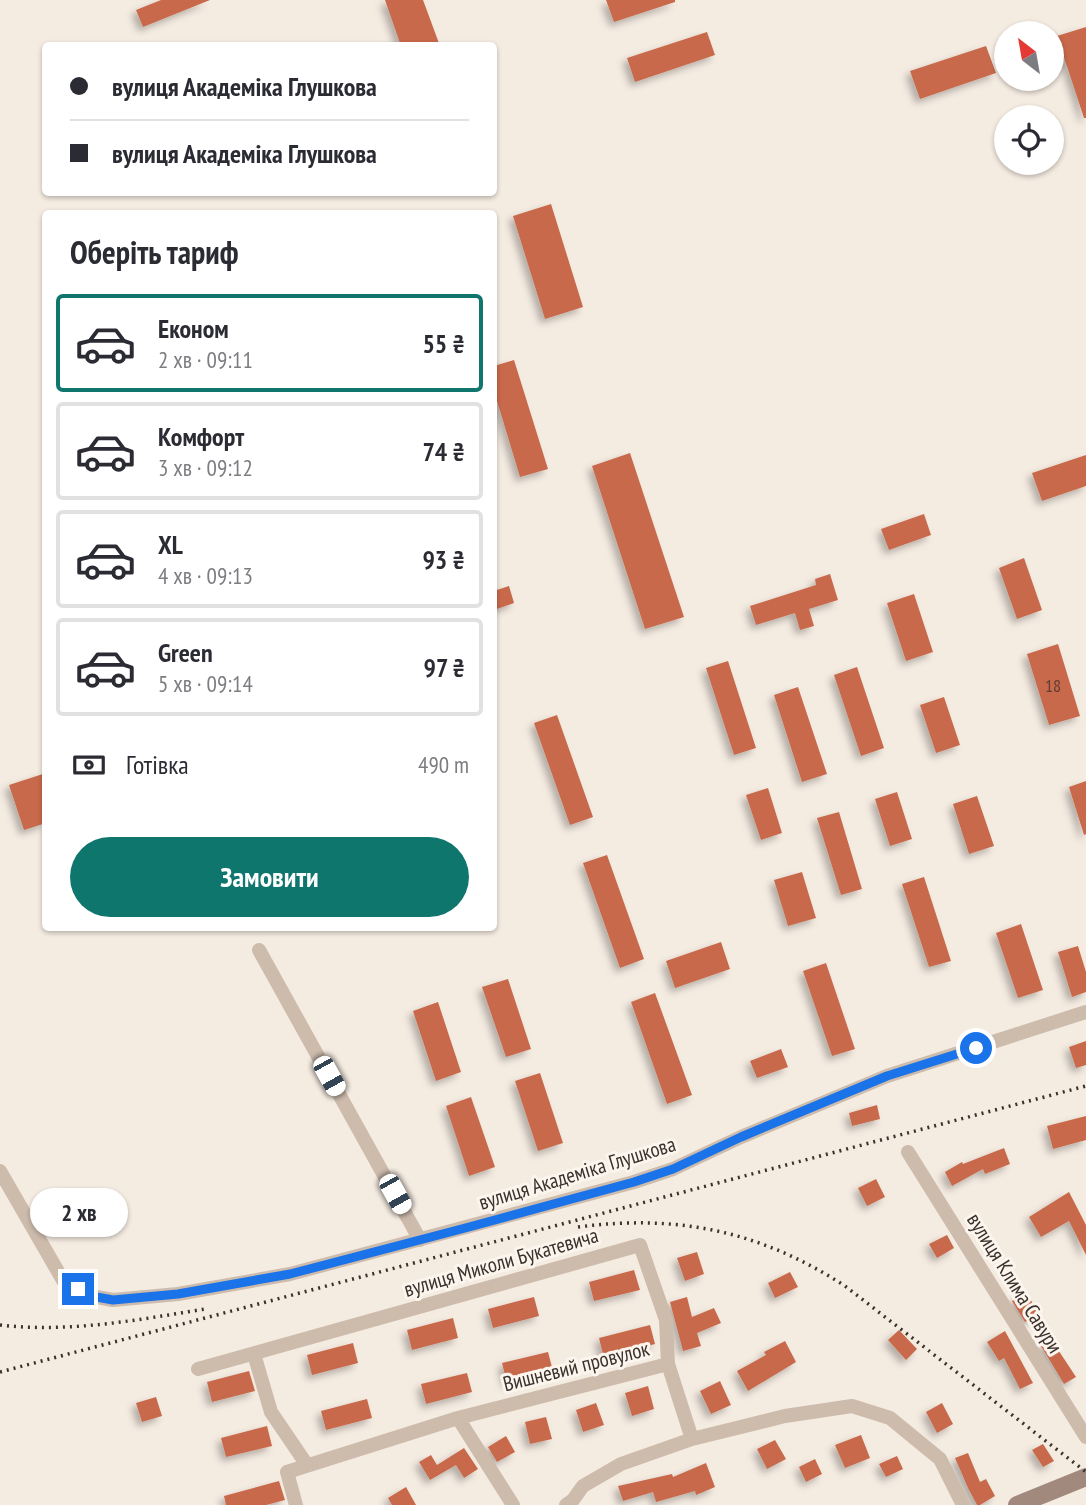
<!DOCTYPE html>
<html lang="uk">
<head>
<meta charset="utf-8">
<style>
  body { margin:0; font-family:"PT Sans Narrow",sans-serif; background:#f2f2f3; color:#2b2b33; height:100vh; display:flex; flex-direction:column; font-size:26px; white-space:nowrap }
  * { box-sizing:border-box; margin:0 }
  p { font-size:23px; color:#7c7c81 }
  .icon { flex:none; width:38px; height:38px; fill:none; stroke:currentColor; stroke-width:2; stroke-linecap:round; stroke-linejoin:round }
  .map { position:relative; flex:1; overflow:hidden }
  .panel { position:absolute; left:42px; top:210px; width:455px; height:721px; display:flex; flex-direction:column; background:#fff; border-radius:7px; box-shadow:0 2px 5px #0004 }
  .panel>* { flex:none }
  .banner { position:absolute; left:42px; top:42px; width:455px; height:154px; border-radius:7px; box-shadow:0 2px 5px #0004; display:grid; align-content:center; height:154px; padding:0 28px; background:#fff }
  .needle { width:46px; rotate:329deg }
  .controls { position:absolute; left:994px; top:21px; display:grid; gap:14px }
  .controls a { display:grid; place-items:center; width:70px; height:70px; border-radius:50%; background:#fff; box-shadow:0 2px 5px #0004; font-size:35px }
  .end { position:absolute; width:32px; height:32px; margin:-16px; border:9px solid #1a73e8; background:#fff; box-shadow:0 0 0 4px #fff }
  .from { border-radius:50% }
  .bubble { position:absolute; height:49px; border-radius:24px; background:#fff; box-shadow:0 2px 5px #0004; font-size:23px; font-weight:700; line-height:49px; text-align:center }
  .car { position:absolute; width:21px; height:42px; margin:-21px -10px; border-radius:9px; box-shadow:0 0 5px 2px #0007; background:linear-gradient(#fff 24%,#345 0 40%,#fff 0 76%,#345 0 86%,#fff 0) }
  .banner b { display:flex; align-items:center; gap:24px; height:66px; font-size:26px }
  .banner b+b { border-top:2px solid #e1e1e2 }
  .banner i { width:18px; height:18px; background:#2b2b33 }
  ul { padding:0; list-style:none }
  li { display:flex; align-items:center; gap:21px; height:98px; margin:0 14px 10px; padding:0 14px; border:4px solid #e1e1e2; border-radius:7px }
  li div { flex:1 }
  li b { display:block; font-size:26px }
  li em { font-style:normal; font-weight:700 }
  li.selected { border-color:#0f766e }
  li>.icon { width:63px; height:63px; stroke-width:1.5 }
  h2 { padding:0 28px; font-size:32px; line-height:84px }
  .pay { display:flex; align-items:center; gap:18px; height:77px; padding:0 28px; font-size:26px }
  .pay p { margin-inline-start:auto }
  .action { display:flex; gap:14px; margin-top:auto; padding:14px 28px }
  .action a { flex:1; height:80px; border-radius:42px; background:#0f766e; color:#fff; font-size:28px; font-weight:700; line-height:80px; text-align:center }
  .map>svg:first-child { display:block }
  .building { fill:#c8694b; filter:url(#shadow) }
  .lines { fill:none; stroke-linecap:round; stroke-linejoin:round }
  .street { stroke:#cdbbac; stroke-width:14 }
  .secondary { stroke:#a18a7d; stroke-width:18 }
  .rail { stroke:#3b302b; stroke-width:3.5; stroke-dasharray:2 5; stroke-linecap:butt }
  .route { stroke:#1a73e8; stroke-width:9 }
  .labels { text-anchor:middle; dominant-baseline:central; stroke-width:6; stroke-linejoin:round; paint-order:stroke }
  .number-label { font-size:18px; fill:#5e3e33 }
  .street-label { font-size:21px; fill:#3b302b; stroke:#fbf5ee }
</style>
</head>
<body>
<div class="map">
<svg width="1086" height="1505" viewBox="0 0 1086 1505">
  <defs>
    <filter id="shadow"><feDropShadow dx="-4.5" dy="4.5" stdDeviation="3.5" flood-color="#0004"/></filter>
  </defs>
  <rect width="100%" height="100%" fill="#f4ebe1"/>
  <path class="building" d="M161 0H210L143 27 136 10Z
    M385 0H423L440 46H401Z
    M606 0H675V2L614 22Z
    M1086 27V118H1084L1057 36Z
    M707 32 715 55 635 82 627 58Z
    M986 46 996 73 920 99 910 71Z
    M551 204 583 307 545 319 513 216Z
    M514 360 548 469 520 477 494 391V366Z
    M630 453 684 617 645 629 592 466Z
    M1086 455V486L1042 501 1032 473Z
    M924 514 931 535 889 550 881 529Z
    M1024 558 1042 610 1017 619 999 568Z
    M830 574 838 600 809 609 814 626 800 630 795 613 756 625 750 606 816 585 815 579Z
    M509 586 514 603 494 610V591Z
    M914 594 933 652 906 661 887 603Z
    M1058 644 1080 716 1049 725 1027 654Z
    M728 661 756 748 734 755 706 668Z
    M857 667 884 748 861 756 834 675Z
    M798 687 827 774 802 782 774 695Z
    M944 697 960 745 936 753 920 705Z
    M557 715 593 817 570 825 534 723Z
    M46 773V823L24 830 9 785Z
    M1086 781V834L1084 835 1069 787Z
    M768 788 782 833 761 840 746 795Z
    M897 792 912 839 890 846 875 799Z
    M977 796 994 846 969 854 953 804Z
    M839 812 862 889 841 895 817 818Z
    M607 855 644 959 620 968 583 863Z
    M802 872 816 918 788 926 774 880Z
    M924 877 951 961 929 967 902 884Z
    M1021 924 1043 990 1018 998 996 933Z
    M721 942 730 969 675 988 666 961Z
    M1078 946 1086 972V992L1072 997 1058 952Z
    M826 963 855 1049 832 1056 803 971Z
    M508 979 531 1049 506 1057 482 987Z
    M655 993 692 1095 667 1104 631 1002Z
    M438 1002 461 1072 436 1081 413 1011Z
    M1086 1041V1065L1076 1068 1069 1047Z
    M781 1049 788 1067 757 1078 750 1061Z
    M540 1073 563 1143 538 1151 515 1081Z
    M471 1097 495 1167 469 1176 446 1106Z
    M877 1105 880 1119 852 1126 849 1113Z
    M1086 1116V1140L1053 1149 1047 1126Z
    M1004 1148 1010 1164 985 1174 983 1169 952 1186 945 1172 962 1162 963 1164Z
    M876 1179 885 1197 867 1206 858 1188Z
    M1069 1192 1086 1225V1255L1069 1221 1041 1237 1029 1217Z
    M947 1235 954 1248 937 1258 929 1244Z
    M697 1252 704 1274 685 1281 677 1258Z
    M634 1270 640 1290 594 1301 589 1282Z
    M790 1272 798 1287 775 1298 768 1283Z
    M1026 1292 1039 1314 1025 1322 1012 1301Z
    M534 1297 539 1316 493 1328 488 1309Z
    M687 1297 692 1317 714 1308 721 1323 697 1333 701 1346 683 1351 670 1302Z
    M453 1318 458 1338 412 1350 407 1330Z
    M650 1325 655 1344 604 1358 599 1338Z
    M899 1330 917 1349 906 1360 888 1340Z
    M1005 1331 1033 1383 1020 1389 1004 1358 999 1361 987 1342Z
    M1051 1339 1076 1377 1064 1384 1041 1346Z
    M785 1341 796 1362 748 1391 737 1371 766 1355 764 1352Z
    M353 1343 358 1363 312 1375 307 1355Z
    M548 1352 553 1371 507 1383 502 1363Z
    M249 1371 255 1391 212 1402 207 1382Z
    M467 1373 472 1392 426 1404 421 1384Z
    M720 1381 731 1405 711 1414 700 1391Z
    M648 1386 654 1409 632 1416 625 1393Z
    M156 1397 162 1416 142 1422 136 1403Z
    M367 1399 372 1418 326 1430 321 1411Z
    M596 1403 604 1425 583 1432 576 1410Z
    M942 1403 953 1424 937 1433 926 1412Z
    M546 1417 552 1439 530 1444 525 1422Z
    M267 1426 272 1446 226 1457 221 1438Z
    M861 1435 870 1458 845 1468 835 1445Z
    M506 1436 515 1452 497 1462 488 1447Z
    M775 1440 786 1459 767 1469 757 1449Z
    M1043 1444 1054 1461 1043 1467 1032 1450Z
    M464 1448 478 1469 464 1478 456 1465 430 1480 419 1462 431 1455 437 1465Z
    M968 1453 980 1482 986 1479 995 1496 980 1505H977L968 1488 955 1458Z
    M897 1456 903 1469 886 1477 879 1464Z
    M815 1459 822 1474 806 1482 799 1467Z
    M706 1463 715 1487 696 1495 695 1491 656 1502 653 1492 623 1501 618 1486 672 1474 673 1477Z
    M279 1481 285 1500 266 1505H226L224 1496Z
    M406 1487 416 1505H392L388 1498Z"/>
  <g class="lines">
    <path class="street" d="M259 950 420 1240
      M908 1152 1086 1437
      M0 1171 64 1282 91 1296 113 1300 178 1294 290 1274 634 1182 673 1169 741 1137 887 1076 1086 1012
      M254 1354 271 1412 307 1465
      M198 1369 640 1245 666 1320 668 1364
      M458 1418 513 1505
      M296 1505 287 1472 458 1418 668 1364 692 1439
      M566 1505 573 1500 583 1486 621 1464 692 1439 785 1416 852 1406 890 1418 940 1459 963 1505"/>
    <path class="secondary" d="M1017 1505 1086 1477"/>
    <path class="rail" d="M578 1227C678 1214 760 1231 845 1286L1086 1472
      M0 1325C69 1333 137 1320 205 1309
      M0 1372 1086 1086"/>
  </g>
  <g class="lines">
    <path class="route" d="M78 1289 91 1296 113 1300 178 1294 290 1274 469 1227 634 1182 673 1169 741 1137 887 1076 976 1048"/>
  </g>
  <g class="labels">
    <g class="number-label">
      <text x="1053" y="685">18</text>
    </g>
    <g class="street-label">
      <text transform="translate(577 1173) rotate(-17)">вулиця Академіка Глушкова</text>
      <text transform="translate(501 1262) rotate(-16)">вулиця Миколи Букатевича</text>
      <text transform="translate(1015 1283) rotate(58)">вулиця Клима Савури</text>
      <text transform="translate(576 1366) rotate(-14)">Вишневий провулок</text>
    </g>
  </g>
</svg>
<div class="controls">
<a><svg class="needle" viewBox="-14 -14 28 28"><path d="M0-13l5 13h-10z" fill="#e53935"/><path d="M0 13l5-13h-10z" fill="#7c7c81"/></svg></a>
<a><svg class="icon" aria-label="locate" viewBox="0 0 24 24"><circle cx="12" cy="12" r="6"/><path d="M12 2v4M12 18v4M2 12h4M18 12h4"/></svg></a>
</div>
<i class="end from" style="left:976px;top:1048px"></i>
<i class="end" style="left:78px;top:1289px"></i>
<div class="bubble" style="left:30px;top:1188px;width:98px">2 хв</div>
<i class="car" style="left:329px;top:1076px;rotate:151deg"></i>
<i class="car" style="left:395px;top:1194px;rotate:151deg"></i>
<div class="banner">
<b><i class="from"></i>вулиця Академіка Глушкова</b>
<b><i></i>вулиця Академіка Глушкова</b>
</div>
<section class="panel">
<h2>Оберіть тариф</h2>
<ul>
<li class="selected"><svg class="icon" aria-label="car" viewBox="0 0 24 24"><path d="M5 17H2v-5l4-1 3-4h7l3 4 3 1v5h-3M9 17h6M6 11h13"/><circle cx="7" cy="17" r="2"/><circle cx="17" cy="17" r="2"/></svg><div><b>Економ</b><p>2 хв · 09:11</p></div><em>55 ₴</em></li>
<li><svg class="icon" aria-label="car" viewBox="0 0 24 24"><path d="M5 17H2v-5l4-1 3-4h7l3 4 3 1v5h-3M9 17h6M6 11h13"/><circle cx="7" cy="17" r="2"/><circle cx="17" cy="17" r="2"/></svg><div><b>Комфорт</b><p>3 хв · 09:12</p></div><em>74 ₴</em></li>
<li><svg class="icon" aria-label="car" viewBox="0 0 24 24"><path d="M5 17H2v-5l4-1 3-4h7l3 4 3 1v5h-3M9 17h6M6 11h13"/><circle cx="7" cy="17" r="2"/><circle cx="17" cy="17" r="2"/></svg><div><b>XL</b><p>4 хв · 09:13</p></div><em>93 ₴</em></li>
<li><svg class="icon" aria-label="car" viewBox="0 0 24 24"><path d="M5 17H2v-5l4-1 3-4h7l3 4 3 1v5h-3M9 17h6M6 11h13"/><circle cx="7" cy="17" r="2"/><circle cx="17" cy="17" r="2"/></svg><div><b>Green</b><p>5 хв · 09:14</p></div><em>97 ₴</em></li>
</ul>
<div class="pay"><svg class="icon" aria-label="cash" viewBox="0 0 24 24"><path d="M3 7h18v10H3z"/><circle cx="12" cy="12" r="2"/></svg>Готівка<p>490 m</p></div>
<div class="action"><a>Замовити</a></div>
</section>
</div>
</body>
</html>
